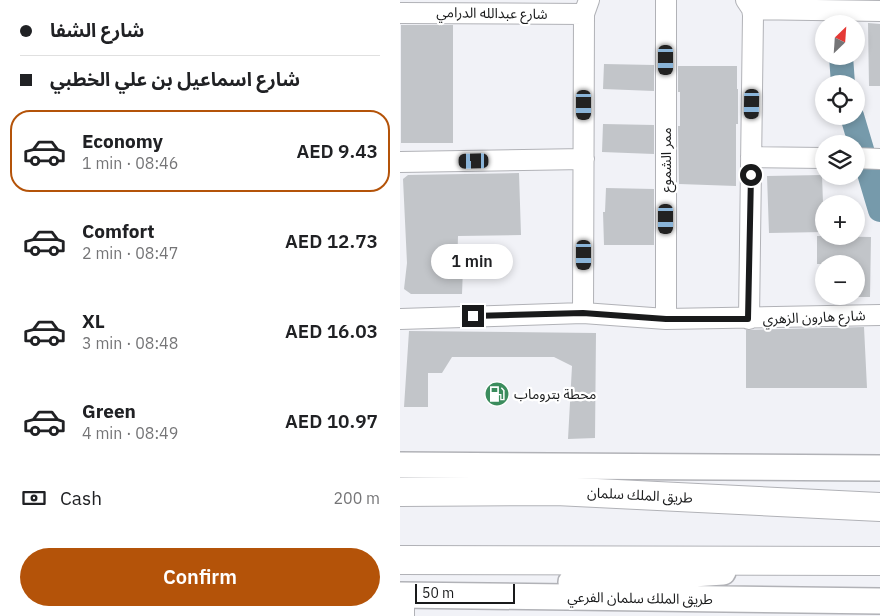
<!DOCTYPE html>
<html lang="en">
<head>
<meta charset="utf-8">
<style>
  body { margin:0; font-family:"IBM Plex Sans","Noto Sans Arabic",sans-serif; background:#f6f6f6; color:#202124; height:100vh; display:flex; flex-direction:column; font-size:19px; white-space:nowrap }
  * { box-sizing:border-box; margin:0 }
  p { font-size:16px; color:#757577 }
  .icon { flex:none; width:28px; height:28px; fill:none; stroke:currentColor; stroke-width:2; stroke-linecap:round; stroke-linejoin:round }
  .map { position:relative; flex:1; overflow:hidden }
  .panel { display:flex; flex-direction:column; background:#fff; width:400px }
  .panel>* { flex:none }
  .banner { display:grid; align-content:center; height:110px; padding:0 20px; background:#fff }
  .needle { width:32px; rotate:25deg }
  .buttons { position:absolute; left:415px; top:15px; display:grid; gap:10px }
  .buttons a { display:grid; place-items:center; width:50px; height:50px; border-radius:50%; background:#fff; box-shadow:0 2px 8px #0003; font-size:25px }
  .scale { position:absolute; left:15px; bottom:12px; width:100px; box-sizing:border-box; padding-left:5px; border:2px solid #191a1b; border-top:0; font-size:14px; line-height:18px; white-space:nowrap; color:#191a1b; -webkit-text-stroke:4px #fff; paint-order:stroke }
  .end { position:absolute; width:22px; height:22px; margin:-11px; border:6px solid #191a1b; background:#fff; box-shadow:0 0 0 2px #fff }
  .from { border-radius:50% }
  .bubble { position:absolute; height:35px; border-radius:18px; background:#fff; box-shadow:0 2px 8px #0003; font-size:16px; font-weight:600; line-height:35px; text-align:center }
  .car { position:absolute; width:15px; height:30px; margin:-15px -8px; border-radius:6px; box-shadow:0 0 4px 1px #0007; background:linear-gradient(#222 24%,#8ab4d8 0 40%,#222 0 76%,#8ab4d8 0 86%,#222 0) }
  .banner b { display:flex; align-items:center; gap:18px; height:48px; font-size:19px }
  .banner b+b { border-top:1px solid #e0e0e0 }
  .banner i { width:12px; height:12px; background:#202124 }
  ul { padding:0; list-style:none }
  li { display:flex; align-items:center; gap:15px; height:82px; margin:0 10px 8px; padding:0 10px; border:2px solid transparent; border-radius:20px }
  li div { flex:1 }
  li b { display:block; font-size:19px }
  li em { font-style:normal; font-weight:600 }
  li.current { border-color:#b45309 }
  li>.icon { width:45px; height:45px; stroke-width:1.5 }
  .pay { display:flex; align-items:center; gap:12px; height:55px; padding:0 20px; font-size:19px }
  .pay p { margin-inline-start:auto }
  .cta { display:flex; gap:10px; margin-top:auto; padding:10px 20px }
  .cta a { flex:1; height:58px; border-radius:30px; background:#b45309; color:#fff; font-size:20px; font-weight:600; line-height:58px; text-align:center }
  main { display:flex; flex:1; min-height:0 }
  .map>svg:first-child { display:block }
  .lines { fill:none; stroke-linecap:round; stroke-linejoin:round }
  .river { stroke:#769aab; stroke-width:24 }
  .building { fill:#c2c5c9 }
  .minor-casing { stroke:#b1b2b7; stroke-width:22 }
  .major-casing { stroke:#b1b2b7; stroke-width:28 }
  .highway-casing { stroke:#b1b2b7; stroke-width:30 }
  .minor { stroke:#fff; stroke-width:20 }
  .major { stroke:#fff; stroke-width:25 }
  .highway { stroke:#fff; stroke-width:28 }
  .route { stroke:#191a1b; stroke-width:6 }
  .labels { text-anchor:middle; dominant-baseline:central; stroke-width:4.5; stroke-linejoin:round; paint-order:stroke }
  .street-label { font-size:14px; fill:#191a1b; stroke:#fff }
  .poi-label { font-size:14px; fill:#191a1b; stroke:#fff; text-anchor:start }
</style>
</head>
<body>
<main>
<section class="panel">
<div class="banner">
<b><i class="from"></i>شارع الشفا</b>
<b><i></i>شارع اسماعيل بن علي الخطبي</b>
</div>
<ul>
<li class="current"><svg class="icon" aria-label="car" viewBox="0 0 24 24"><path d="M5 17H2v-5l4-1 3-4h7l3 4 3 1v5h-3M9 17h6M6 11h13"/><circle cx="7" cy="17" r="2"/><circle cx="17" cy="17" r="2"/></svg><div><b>Economy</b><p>1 min · 08:46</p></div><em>AED 9.43</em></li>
<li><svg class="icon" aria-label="car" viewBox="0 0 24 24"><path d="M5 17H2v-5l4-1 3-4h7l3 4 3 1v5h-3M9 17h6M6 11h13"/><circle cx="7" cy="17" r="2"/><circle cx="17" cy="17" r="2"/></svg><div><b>Comfort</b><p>2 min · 08:47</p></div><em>AED 12.73</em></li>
<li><svg class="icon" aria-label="car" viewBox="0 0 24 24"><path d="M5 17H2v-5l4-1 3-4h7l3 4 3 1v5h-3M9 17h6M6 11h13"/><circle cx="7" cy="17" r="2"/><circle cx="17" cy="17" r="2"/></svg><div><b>XL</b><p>3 min · 08:48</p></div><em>AED 16.03</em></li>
<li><svg class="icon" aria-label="car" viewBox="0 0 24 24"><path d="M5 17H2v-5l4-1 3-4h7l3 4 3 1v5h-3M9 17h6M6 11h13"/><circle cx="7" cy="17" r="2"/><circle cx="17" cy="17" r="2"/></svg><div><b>Green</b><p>4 min · 08:49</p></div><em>AED 10.97</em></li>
</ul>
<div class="pay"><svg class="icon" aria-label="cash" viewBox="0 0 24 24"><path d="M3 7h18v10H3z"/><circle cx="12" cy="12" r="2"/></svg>Cash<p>200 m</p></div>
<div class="cta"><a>Confirm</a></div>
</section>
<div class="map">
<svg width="480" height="616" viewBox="0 0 480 616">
  <rect width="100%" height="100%" fill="#f1f2f7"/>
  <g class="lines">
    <path class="river" d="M438 0 439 24
      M441 56 443 84
      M452 116 480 210"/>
  </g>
  <path class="building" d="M468 23 480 24V86H469Z
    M1 25H53V143H1Z
    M204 64 254 65V91L203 89Z
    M278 66H337V89H338V124H336V186L279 184 278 126H280V92H278Z
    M203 124 254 125V154L202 152Z
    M119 173 121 235 58 236 57 268H63L62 294H11L4 289 7 263 3 179 8 175Z
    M422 175 424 232 369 233 367 176Z
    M206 188 254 189V245H204L203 212H205Z
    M417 236 471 237 470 297H456V264H417Z
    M464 327 467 388H346V330Z
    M9 331 196 333 195 438 168 439 172 366 154 357H52L42 373H28V407H4Z"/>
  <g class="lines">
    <defs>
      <path id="minor" d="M346 0 352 9 353 15 349 319
        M352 9 480 11
        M0 13 184 14
        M351 157 424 158
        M456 158 480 159
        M0 162 184 159
        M183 313 184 14 189 0
        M0 319 183 313 266 319 480 315
        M266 319V0
        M4 595V616"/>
      <path id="major" d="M0 465 480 468
        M171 582 323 572
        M0 595 480 601"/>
      <path id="highway" d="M0 492 156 491 480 507
        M0 560 480 561"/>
    </defs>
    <use href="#minor" class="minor-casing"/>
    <use href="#major" class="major-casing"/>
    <use href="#highway" class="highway-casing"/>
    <use href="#minor" class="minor"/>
    <use href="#major" class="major"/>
    <use href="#highway" class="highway"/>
  </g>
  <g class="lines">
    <path class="route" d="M73 316 183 313 266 319H348L351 175"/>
  </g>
  <defs>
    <symbol id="fuel-disc" viewBox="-11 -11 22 22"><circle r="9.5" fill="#3b8c5d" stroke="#fff"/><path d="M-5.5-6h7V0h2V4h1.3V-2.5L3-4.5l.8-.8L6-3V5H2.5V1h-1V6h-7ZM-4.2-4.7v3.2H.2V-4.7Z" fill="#fff"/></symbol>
  </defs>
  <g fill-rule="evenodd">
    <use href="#fuel-disc" x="83" y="380" width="28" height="28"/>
  </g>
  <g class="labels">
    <g class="street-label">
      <text transform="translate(92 13) rotate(1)">شارع عبدالله الدرامي</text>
      <text transform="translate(266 160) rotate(-90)">ممر الشموع</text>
      <text transform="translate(414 317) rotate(-2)">شارع هارون الزهري</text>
      <text transform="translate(240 495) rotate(3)">طريق الملك سلمان</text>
      <text transform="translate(240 598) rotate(1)">طريق الملك سلمان الفرعي</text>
    </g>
    <g class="poi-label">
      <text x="114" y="394">محطة بتروماب</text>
    </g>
  </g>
</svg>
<div class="buttons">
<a><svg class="needle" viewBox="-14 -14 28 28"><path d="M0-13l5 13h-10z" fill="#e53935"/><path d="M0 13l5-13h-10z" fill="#757577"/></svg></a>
<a><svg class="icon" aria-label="locate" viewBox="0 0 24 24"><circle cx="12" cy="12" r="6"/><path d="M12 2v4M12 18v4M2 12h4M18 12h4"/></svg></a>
<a><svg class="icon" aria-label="layers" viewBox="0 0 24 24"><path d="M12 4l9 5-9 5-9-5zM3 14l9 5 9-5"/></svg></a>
<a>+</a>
<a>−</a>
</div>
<div class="scale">50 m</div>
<i class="end from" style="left:351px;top:175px"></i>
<i class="end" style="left:73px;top:316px"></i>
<div class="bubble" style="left:31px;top:244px;width:82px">1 min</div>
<i class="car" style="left:266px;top:60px;rotate:180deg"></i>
<i class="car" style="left:352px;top:104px;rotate:181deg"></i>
<i class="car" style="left:184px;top:105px;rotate:180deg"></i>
<i class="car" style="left:74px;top:161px;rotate:269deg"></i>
<i class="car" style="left:266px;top:219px;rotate:180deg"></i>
<i class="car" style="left:184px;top:255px;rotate:180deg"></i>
</div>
</main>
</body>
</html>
